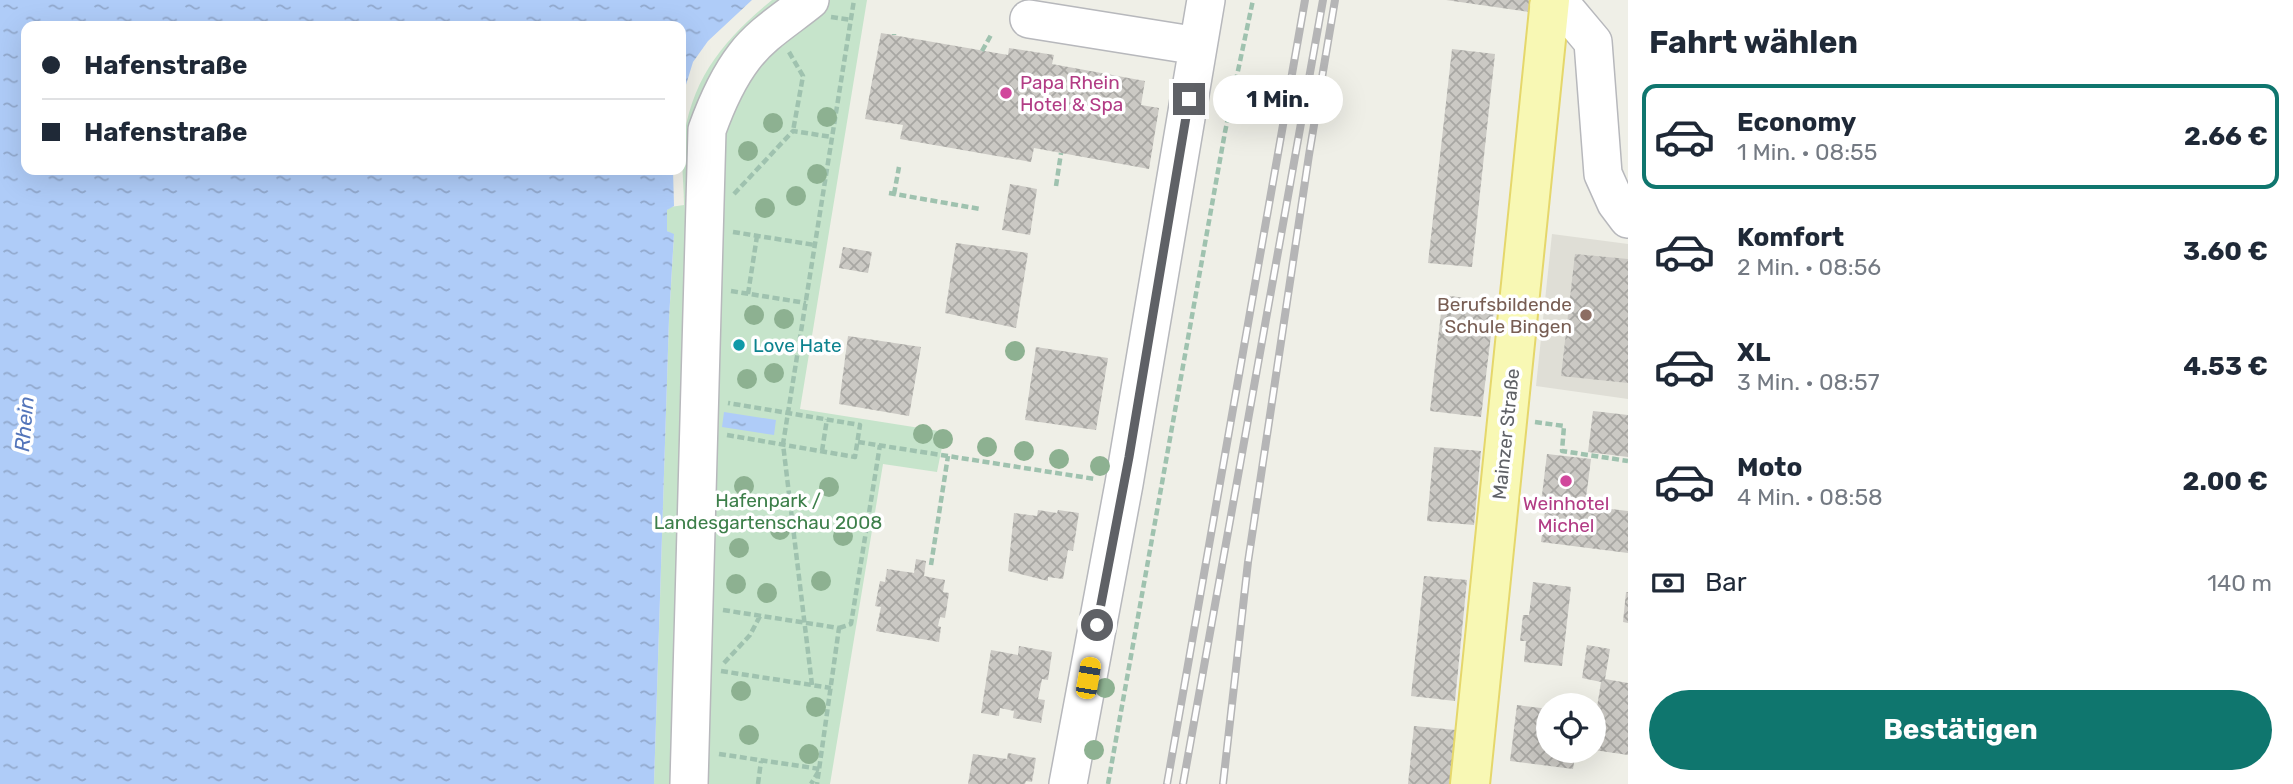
<!DOCTYPE html>
<html lang="de">
<head>
<meta charset="utf-8">
<style>
  body { margin:0; font-family:Rubik,sans-serif; background:#f2f2f3; color:#1f2937; height:100vh; display:flex; flex-direction:column; font-size:26px; white-space:nowrap }
  * { box-sizing:border-box; margin:0 }
  p { font-size:23px; color:#747a83 }
  .icon { flex:none; width:38px; height:38px; fill:none; stroke:currentColor; stroke-width:2; stroke-linecap:round; stroke-linejoin:round }
  .map { position:relative; flex:1; overflow:hidden }
  .drawer { display:flex; flex-direction:column; background:#fff; width:665px }
  .drawer>* { flex:none }
  .top-card { position:absolute; left:21px; top:21px; width:665px; height:154px; border-radius:14px; box-shadow:0 7px 28px #0002; display:grid; align-content:center; height:154px; padding:0 21px; background:#fff }
  .buttons { position:absolute; left:1536px; top:693px; display:grid; gap:14px }
  .buttons a { display:grid; place-items:center; width:70px; height:70px; border-radius:50%; background:#fff; box-shadow:0 7px 28px #0002; font-size:35px }
  .end { position:absolute; width:32px; height:32px; margin:-16px; border:9px solid #5f6166; background:#fff; box-shadow:0 0 0 4px #fff }
  .from { border-radius:50% }
  .bubble { position:absolute; height:49px; border-radius:24px; background:#fff; box-shadow:0 7px 28px #0002; font-size:23px; font-weight:700; line-height:49px; text-align:center }
  .car { position:absolute; width:21px; height:42px; margin:-21px -10px; border-radius:9px; box-shadow:0 0 5px 2px #0007; background:linear-gradient(#f5c518 24%,#345 0 40%,#f5c518 0 76%,#345 0 86%,#f5c518 0) }
  .top-card b { display:flex; align-items:center; gap:24px; height:66px; font-size:26px }
  .top-card b+b { border-top:2px solid #e0e1e3 }
  .top-card i { width:18px; height:18px; background:#1f2937 }
  ul { padding:0; list-style:none }
  li { display:flex; align-items:center; gap:21px; height:105px; margin:0 14px 10px; padding:0 7px; border:4px solid transparent; border-radius:14px }
  li div { flex:1 }
  li b { display:block; font-size:26px }
  li em { font-style:normal; font-weight:700 }
  li.current { border-color:#0f766e }
  li>.icon { width:63px; height:63px; stroke-width:1.5 }
  h2 { padding:0 21px; font-size:32px; line-height:84px }
  .pay { display:flex; align-items:center; gap:18px; height:77px; padding:0 21px; font-size:26px }
  .pay p { margin-inline-start:auto }
  .action { display:flex; gap:14px; margin-top:auto; padding:14px 21px }
  .action a { flex:1; height:80px; border-radius:42px; background:#0f766e; color:#fff; font-size:28px; font-weight:700; line-height:80px; text-align:center }
  main { display:flex; flex:1; min-height:0 }
  .map>svg:first-child { display:block }
  .education { fill:#dfded6 }
  .park { fill:#c6e4cb }
  .water { fill:url(#water-ripples) }
  .building { fill:url(#building-cross-hatch) }
  .lines { fill:none; stroke-linecap:round; stroke-linejoin:round }
  .minor-casing { stroke:#b7b8bc; stroke-width:40 }
  .major-casing { stroke:#e5d76b; stroke-width:42 }
  .path { stroke:#9fc2af; stroke-width:4.5; stroke-dasharray:7 3.5; stroke-linecap:butt }
  .minor { stroke:#fff; stroke-width:37 }
  .major { stroke:#f8f8b4; stroke-width:38 }
  .rail-casing { stroke:#b5b5b6; stroke-width:8 }
  .rail { stroke:#fff; stroke-width:5; stroke-dasharray:16; stroke-linecap:butt }
  .tree { fill:#8db191 }
  .route { stroke:#5f6166; stroke-width:9 }
  .hotel-dot { fill:#d1479c; stroke:#fff; stroke-width:2.5 }
  .education-dot { fill:#8d6e63; stroke:#fff; stroke-width:2.5 }
  .culture-dot { fill:#0f9aa8; stroke:#fff; stroke-width:2.5 }
  .labels { text-anchor:middle; dominant-baseline:central; stroke-width:7; stroke-linejoin:round; paint-order:stroke }
  .hotel-label { font-size:19px; fill:#b23c85; stroke:#fff; text-anchor:start }
  .education-label { font-size:19px; fill:#785e54; stroke:#fff; text-anchor:end }
  .culture-label { font-size:19px; fill:#0d838f; stroke:#fff; text-anchor:start }
  .street-label { font-size:19px; fill:#5f6166; stroke:#fff }
  .park-label { font-size:19px; fill:#3d7f4a; stroke:#fff }
  .water-label { font-size:21px; font-style:italic; fill:#5375ba; stroke:#fff }
</style>
</head>
<body>
<main>
<div class="map">
<svg width="1628" height="784" viewBox="0 0 1628 784">
  <defs>
    <pattern id="water-ripples" width="26" height="14" patternUnits="userSpaceOnUse" patternTransform="scale(1.75)"><rect width="26" height="14" fill="#afccf8"/><path d="M2 4q2-2 4 0t4 0M15 11q2-2 4 0t4 0" fill="none" stroke="#92a9cd"/></pattern>
    <pattern id="building-cross-hatch" width="8" height="8" patternUnits="userSpaceOnUse" patternTransform="scale(1.75)"><rect width="8" height="8" fill="#cbc9c4"/><path d="M0 0l8 8M0 8l8-8" fill="none" stroke="#a8a7a3"/></pattern>
  </defs>
  <rect width="100%" height="100%" fill="#efefe7"/>
  <path class="education" d="M1552 234 1628 244V399L1536 386Z"/>
  <path class="park" d="M772 0H867L800 409 945 432 937 472 883 464 830 784H654L669 319 674 235 667 231V210L670 207 684 205C684 186 681 165 683 145 690 80 723 40 772 0Z"/>
  <path class="water" d="M0 0H752L708 41 693 62 681 101V26H26V170H673L674 206 667 210V231L674 234 669 319 654 784H0Z
    M724 412 776 420 774 435 722 427Z"/>
  <path class="building" d="M1446 0H1531L1530 12Z
    M881 33 1008 55 1009 48 1054 55 1052 64 1145 81 1141 105 1159 108 1149 169 1034 148 1031 162 900 139 903 125 865 119Z
    M1452 49 1495 54 1472 267 1428 263Z
    M1010 184 1037 189 1030 235 1002 230Z
    M956 243 1028 253 1016 328 945 313Z
    M843 247 872 252 868 273 839 268Z
    M1575 254 1628 259V383L1561 376Z
    M1443 295 1495 302 1481 417 1430 411Z
    M848 336 921 347 909 416 839 404Z
    M1036 347 1108 358 1096 430 1025 420Z
    M1593 411 1628 415V457L1588 452Z
    M1434 447 1481 451 1474 525 1427 521Z
    M1547 454 1591 459 1585 506 1628 511V553L1541 542 1546 504 1541 503Z
    M1038 510 1057 513 1058 510 1079 513 1073 551 1068 550 1063 579 1048 577V581L1008 571 1014 513 1037 516Z
    M916 559 926 561 924 576 945 580 943 592 949 593 945 618 940 617 938 626 941 627 939 642 876 631 881 607 875 606 880 581 885 582 887 569 914 573Z
    M1424 576 1467 580 1455 701 1411 696Z
    M1533 582 1571 587 1562 666 1524 662 1526 641H1520L1523 615H1529Z
    M1626 592H1628V623L1623 622Z
    M1587 645 1610 649 1605 679 1628 683V755L1594 750V726L1601 682 1582 678Z
    M1019 646 1052 652 1048 680 1042 679 1038 699 1045 700 1041 723 1013 718 1014 711 1000 708 999 716 981 713 991 650 1018 655Z
    M1517 705 1549 709V751H1576L1573 769 1510 761Z
    M1414 726 1456 730 1450 784H1408Z
    M1008 753 1036 758 1032 782 1026 781 1025 784H968L973 754 1007 759Z"/>
  <g class="lines">
    <defs>
      <path id="minor" d="M1549 5 1567 11 1593 42 1603 174 1616 203 1628 219
        M1029 19 1198 46
        M689 784 707 130C716 105 727 79 744 57 761 34 788 18 810 0
        M1068 784 1124 484 1206 0"/>
      <path id="major" d="M1470 784 1550 0"/>
    </defs>
    <use href="#minor" class="minor-casing"/>
    <use href="#major" class="major-casing"/>
    <path class="path" d="M831 17 851 20
      M894 35V34
      M982 51 991 35
      M789 52 803 76 793 131
      M1056 186 1061 153
      M889 193 980 209
      M734 194 793 131 832 137
      M894 194 899 167
      M733 232 815 245
      M731 291 806 303
      M748 294 757 236
      M1535 422 1564 426 1562 451 1628 461
      M727 435 855 457 860 425 728 403
      M858 442 1095 479
      M822 451 827 419
      M931 565 948 456
      M723 610 839 628 817 784
      M839 628 851 624 880 445
      M724 663 750 635 760 616
      M721 671 831 688
      M812 685 783 444 854 0
      M719 754 820 769 811 784
      M758 784 761 761
      M1108 784 1225 132 1253 0"/>
    <use href="#minor" class="minor"/>
    <use href="#major" class="major"/>
    <defs>
      <path id="rail" d="M1167 784 1305 0
        M1183 784 1323 0
        M1223 784 1248 562 1309 155 1335 0"/>
    </defs>
    <use href="#rail" class="rail-casing"/>
    <use href="#rail" class="rail"/>
  </g>
  <g class="tree">
    <circle cx="827" cy="117" r="10"/>
    <circle cx="773" cy="123" r="10"/>
    <circle cx="748" cy="151" r="10"/>
    <circle cx="817" cy="174" r="10"/>
    <circle cx="796" cy="196" r="10"/>
    <circle cx="765" cy="208" r="10"/>
    <circle cx="754" cy="315" r="10"/>
    <circle cx="784" cy="319" r="10"/>
    <circle cx="1015" cy="351" r="10"/>
    <circle cx="774" cy="373" r="10"/>
    <circle cx="747" cy="379" r="10"/>
    <circle cx="923" cy="434" r="10"/>
    <circle cx="943" cy="439" r="10"/>
    <circle cx="987" cy="447" r="10"/>
    <circle cx="1024" cy="451" r="10"/>
    <circle cx="1059" cy="459" r="10"/>
    <circle cx="1100" cy="466" r="10"/>
    <circle cx="744" cy="486" r="10"/>
    <circle cx="829" cy="487" r="10"/>
    <circle cx="780" cy="530" r="10"/>
    <circle cx="843" cy="536" r="10"/>
    <circle cx="739" cy="548" r="10"/>
    <circle cx="821" cy="581" r="10"/>
    <circle cx="736" cy="584" r="10"/>
    <circle cx="767" cy="593" r="10"/>
    <circle cx="1105" cy="688" r="10"/>
    <circle cx="741" cy="691" r="10"/>
    <circle cx="816" cy="707" r="10"/>
    <circle cx="749" cy="735" r="10"/>
    <circle cx="1094" cy="750" r="10"/>
    <circle cx="809" cy="754" r="10"/>
  </g>
  <g class="lines">
    <path class="route" d="M1097 625 1129 457 1189 99"/>
  </g>
  <g class="hotel-dot">
    <circle cx="1006" cy="93" r="7"/>
    <circle cx="1566" cy="481" r="7"/>
  </g>
  <circle class="education-dot" cx="1586" cy="315" r="7"/>
  <circle class="culture-dot" cx="739" cy="345" r="7"/>
  <g class="labels">
    <g class="hotel-label">
      <text x="1020" y="82">Papa Rhein<tspan x="1020" dy="22">Hotel &amp; Spa</tspan></text>
      <text x="1566" y="503" text-anchor="middle">Weinhotel<tspan x="1566" dy="22">Michel</tspan></text>
    </g>
    <g class="education-label">
      <text x="1572" y="304">Berufsbildende<tspan x="1572" dy="22">Schule Bingen</tspan></text>
    </g>
    <g class="culture-label">
      <text x="753" y="345">Love Hate</text>
    </g>
    <g class="street-label">
      <text transform="translate(1506 434) rotate(-84)">Mainzer Straße</text>
    </g>
    <g class="park-label">
      <text x="768" y="500">Hafenpark /<tspan x="768" dy="22">Landesgartenschau 2008</tspan></text>
    </g>
    <g class="water-label">
      <text transform="translate(24 424) rotate(-85)">Rhein</text>
    </g>
  </g>
</svg>
<div class="buttons">
<a><svg class="icon" aria-label="locate" viewBox="0 0 24 24"><circle cx="12" cy="12" r="6"/><path d="M12 2v4M12 18v4M2 12h4M18 12h4"/></svg></a>
</div>
<i class="end from" style="left:1097px;top:625px"></i>
<i class="end" style="left:1189px;top:99px"></i>
<div class="bubble" style="left:1213px;top:75px;width:130px">1 Min.</div>
<i class="car" style="left:1088px;top:678px;rotate:10deg"></i>
<div class="top-card">
<b><i class="from"></i>Hafenstraße</b>
<b><i></i>Hafenstraße</b>
</div>
</div>
<section class="drawer">
<h2>Fahrt wählen</h2>
<ul>
<li class="current"><svg class="icon" aria-label="car" viewBox="0 0 24 24"><path d="M5 17H2v-5l4-1 3-4h7l3 4 3 1v5h-3M9 17h6M6 11h13"/><circle cx="7" cy="17" r="2"/><circle cx="17" cy="17" r="2"/></svg><div><b>Economy</b><p>1 Min. · 08:55</p></div><em>2.66 €</em></li>
<li><svg class="icon" aria-label="car" viewBox="0 0 24 24"><path d="M5 17H2v-5l4-1 3-4h7l3 4 3 1v5h-3M9 17h6M6 11h13"/><circle cx="7" cy="17" r="2"/><circle cx="17" cy="17" r="2"/></svg><div><b>Komfort</b><p>2 Min. · 08:56</p></div><em>3.60 €</em></li>
<li><svg class="icon" aria-label="car" viewBox="0 0 24 24"><path d="M5 17H2v-5l4-1 3-4h7l3 4 3 1v5h-3M9 17h6M6 11h13"/><circle cx="7" cy="17" r="2"/><circle cx="17" cy="17" r="2"/></svg><div><b>XL</b><p>3 Min. · 08:57</p></div><em>4.53 €</em></li>
<li><svg class="icon" aria-label="car" viewBox="0 0 24 24"><path d="M5 17H2v-5l4-1 3-4h7l3 4 3 1v5h-3M9 17h6M6 11h13"/><circle cx="7" cy="17" r="2"/><circle cx="17" cy="17" r="2"/></svg><div><b>Moto</b><p>4 Min. · 08:58</p></div><em>2.00 €</em></li>
</ul>
<div class="pay"><svg class="icon" aria-label="cash" viewBox="0 0 24 24"><path d="M3 7h18v10H3z"/><circle cx="12" cy="12" r="2"/></svg>Bar<p>140 m</p></div>
<div class="action"><a>Bestätigen</a></div>
</section>
</main>
</body>
</html>
